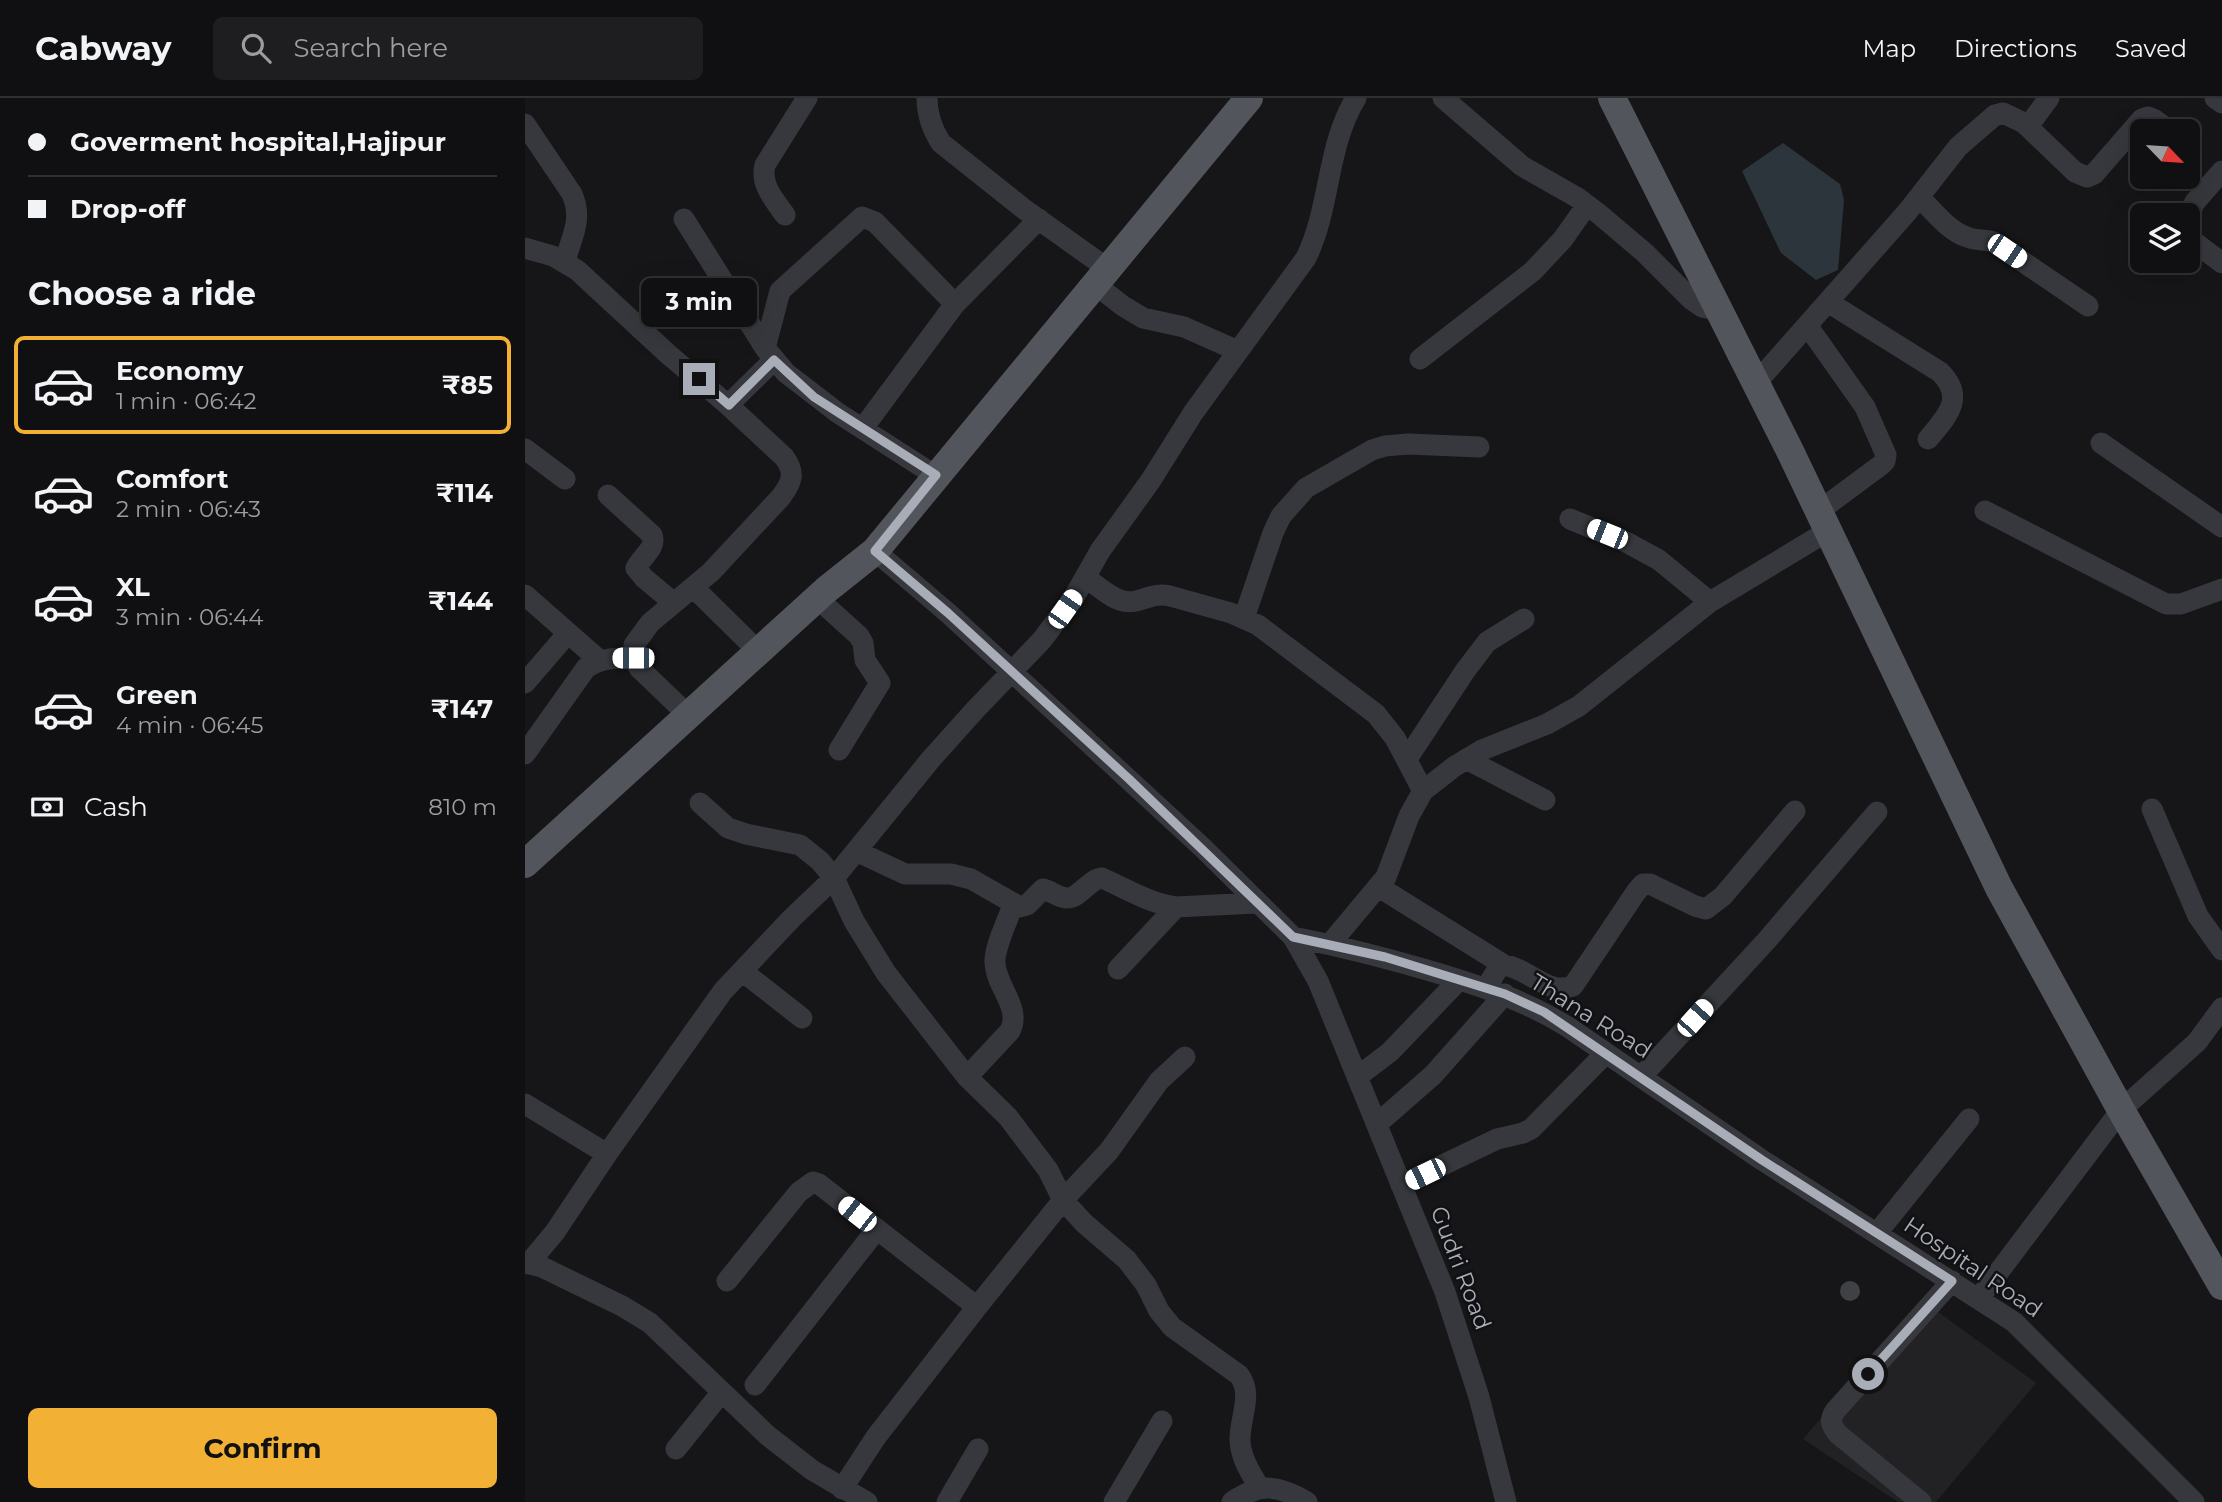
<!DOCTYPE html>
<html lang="en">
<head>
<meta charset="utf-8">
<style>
  body { margin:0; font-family:Montserrat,sans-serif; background:#1e1e20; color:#f1f3f6; height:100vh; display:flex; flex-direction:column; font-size:26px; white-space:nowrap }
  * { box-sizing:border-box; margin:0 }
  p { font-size:23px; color:#9c9d9f }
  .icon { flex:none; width:38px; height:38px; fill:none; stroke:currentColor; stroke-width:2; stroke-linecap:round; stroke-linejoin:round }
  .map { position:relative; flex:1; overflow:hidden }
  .drawer { display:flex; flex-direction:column; background:#101012; width:525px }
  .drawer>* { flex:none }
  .banner { display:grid; align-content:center; height:154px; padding:0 28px; background:#101012 }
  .needle { width:46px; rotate:115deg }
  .buttons { position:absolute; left:1605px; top:21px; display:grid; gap:14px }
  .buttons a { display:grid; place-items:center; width:70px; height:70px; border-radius:10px; background:#101012; box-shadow:0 7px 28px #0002,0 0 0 2px #303032; font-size:35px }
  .end { position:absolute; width:32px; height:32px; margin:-16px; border:9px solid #a8adb8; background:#111; box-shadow:0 0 0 4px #111 }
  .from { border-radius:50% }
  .bubble { position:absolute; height:49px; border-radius:10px; background:#101012; box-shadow:0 7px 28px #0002,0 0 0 2px #303032; font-size:23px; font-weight:700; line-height:49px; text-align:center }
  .car { position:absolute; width:21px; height:42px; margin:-21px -10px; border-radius:9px; box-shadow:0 0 5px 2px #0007; background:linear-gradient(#fff 24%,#345 0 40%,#fff 0 76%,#345 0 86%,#fff 0) }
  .banner b { display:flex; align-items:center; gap:24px; height:66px; font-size:26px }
  .banner b+b { border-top:2px solid #303032 }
  .banner i { width:18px; height:18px; background:#f1f3f6 }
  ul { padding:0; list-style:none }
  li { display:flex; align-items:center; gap:21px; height:98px; margin:0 14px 10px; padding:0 14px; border:4px solid transparent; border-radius:10px }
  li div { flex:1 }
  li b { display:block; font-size:26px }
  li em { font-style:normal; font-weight:700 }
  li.current { border-color:#f2b134 }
  li>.icon { width:63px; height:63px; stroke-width:1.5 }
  h2 { padding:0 28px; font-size:32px; line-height:84px }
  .pay { display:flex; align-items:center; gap:18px; height:77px; padding:0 28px; font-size:26px }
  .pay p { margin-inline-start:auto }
  .cta { display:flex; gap:14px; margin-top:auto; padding:14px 28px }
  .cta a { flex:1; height:80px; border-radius:10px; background:#f2b134; color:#111; font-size:28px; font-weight:700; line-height:80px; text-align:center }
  header { display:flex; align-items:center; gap:42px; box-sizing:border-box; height:98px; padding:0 35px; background:#101012; border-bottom:2px solid #303032 }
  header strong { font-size:33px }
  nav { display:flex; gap:38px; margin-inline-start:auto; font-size:24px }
  .search { width:490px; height:63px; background:#1e1e20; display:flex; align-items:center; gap:18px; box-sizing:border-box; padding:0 24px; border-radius:10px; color:#9c9d9f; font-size:26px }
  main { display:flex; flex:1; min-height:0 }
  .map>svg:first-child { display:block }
  .built { fill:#222225 }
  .water { fill:#2c353c }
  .building { fill:#404145 }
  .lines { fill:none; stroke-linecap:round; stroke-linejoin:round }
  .minor { stroke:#37383d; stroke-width:21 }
  .major { stroke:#53555c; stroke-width:28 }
  .route { stroke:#a8adb8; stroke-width:9 }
  .labels { text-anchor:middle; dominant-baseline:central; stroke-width:5; stroke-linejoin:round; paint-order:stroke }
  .street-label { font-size:23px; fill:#a8adb8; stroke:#111113 }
</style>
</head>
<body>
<header>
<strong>Cabway</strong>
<div class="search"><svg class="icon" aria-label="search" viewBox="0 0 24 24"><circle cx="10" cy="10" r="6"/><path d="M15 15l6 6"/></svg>Search here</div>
<nav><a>Map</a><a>Directions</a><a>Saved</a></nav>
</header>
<main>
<section class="drawer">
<div class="banner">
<b><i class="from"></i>Goverment hospital,Hajipur</b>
<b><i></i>Drop-off</b>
</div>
<h2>Choose a ride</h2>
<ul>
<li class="current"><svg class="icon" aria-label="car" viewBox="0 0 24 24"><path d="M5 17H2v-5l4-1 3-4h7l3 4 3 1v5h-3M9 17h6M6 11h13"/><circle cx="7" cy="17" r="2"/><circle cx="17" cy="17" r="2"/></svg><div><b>Economy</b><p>1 min · 06:42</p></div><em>₹85</em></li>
<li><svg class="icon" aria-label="car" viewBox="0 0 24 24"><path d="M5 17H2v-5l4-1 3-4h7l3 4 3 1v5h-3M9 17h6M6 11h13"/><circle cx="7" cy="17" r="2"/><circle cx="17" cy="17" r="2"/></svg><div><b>Comfort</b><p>2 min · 06:43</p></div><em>₹114</em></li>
<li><svg class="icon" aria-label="car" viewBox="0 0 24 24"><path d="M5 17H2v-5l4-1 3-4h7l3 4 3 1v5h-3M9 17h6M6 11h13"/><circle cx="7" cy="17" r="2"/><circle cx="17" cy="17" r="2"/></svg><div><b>XL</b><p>3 min · 06:44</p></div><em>₹144</em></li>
<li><svg class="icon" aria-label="car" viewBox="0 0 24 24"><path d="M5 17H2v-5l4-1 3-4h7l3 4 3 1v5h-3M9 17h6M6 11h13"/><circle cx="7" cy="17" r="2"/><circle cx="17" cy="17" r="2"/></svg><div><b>Green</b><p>4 min · 06:45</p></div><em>₹147</em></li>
</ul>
<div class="pay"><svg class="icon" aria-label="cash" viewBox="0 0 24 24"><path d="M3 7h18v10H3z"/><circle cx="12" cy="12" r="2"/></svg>Cash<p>810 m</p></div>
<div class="cta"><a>Confirm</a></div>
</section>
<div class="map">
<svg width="1697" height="1404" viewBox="0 0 1697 1404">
  <rect width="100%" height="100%" fill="#161618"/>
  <path class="built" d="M1398 1203 1511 1285 1411 1404H1373L1278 1341Z"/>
  <path class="water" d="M1258 45 1315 86 1319 102 1313 172 1291 182 1256 155 1217 73Z"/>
  <path class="building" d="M1315 1193a10 10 0 1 1 20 0a10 10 0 1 1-20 0Z"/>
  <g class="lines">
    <path class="minor" d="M402 0C402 16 407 31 416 45L499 111 583 171
      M918 0 997 68 1053 100 1074 116 1120 155 1167 202 1177 209 1195 213
      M1690 0 1697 5
      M1499 25 1550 74 1562 79 1569 76 1617 21 1623 19 1630 22 1645 33
      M0 26 47 96C58 121 47 138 40 163
      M1394 99C1408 112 1423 133 1442 139 1451 143 1460 141 1469 144L1563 208
      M260 117C249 101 235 87 240 67L282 0
      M1662 120 1670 104 1697 73
      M159 121 240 250 261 275 313 315 411 378
      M1662 135 1668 143 1697 165
      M0 150 28 158 52 172 144 257 203 307 259 359C271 375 267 384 256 399L186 474 125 525 109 547 108 560 115 571 163 617
      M571 187 598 208 618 220 659 229 713 253
      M1303 204 1415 274C1441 300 1422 318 1403 341
      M1282 227 1340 309 1361 357 1360 363 1356 367 1294 413
      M240 250 255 193 337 119 350 124 430 206
      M895 261 1008 173 1038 141 1062 107
      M1231 285 1383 113 1433 49 1470 17 1478 15 1499 25 1507 23 1524 0
      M203 307 249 262
      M338 330 430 206 514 121
      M1576 345 1697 429
      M0 351 40 381
      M83 397 127 437C132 450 117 458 111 470L119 480 149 505
      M1460 413 1641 506H1656L1697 491
      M1045 421 1101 444 1134 462 1185 504
      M350 453 423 515 678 750 768 839 793 883 920 1194 954 1299 981 1404
      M560 479C574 489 593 508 611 503 624 500 631 495 645 498L706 515 733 527 851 616 870 640 898 693
      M168 489 234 554
      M0 497 74 562
      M292 500 334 538 338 545 340 562 355 585 314 652
      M719 520 748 435 756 418 781 390 847 352 860 348 883 346 954 349
      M0 585 43 535
      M0 656 61 570C77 560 89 560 108 560
      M882 661 940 573 962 544 999 521
      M941 661 1020 702
      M175 705 203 730 221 736 275 747 295 763 309 780 329 823 361 875 442 979 483 1019 523 1072 538 1102 559 1125 602 1162 621 1187 634 1213 647 1229 714 1277C729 1296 714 1321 715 1343 716 1360 725 1374 734 1389
      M1627 711 1673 818 1697 852
      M331 753 380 776H426L446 781 495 809 502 807 518 791C526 793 533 799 541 800 554 801 564 781 577 780 602 791 624 805 651 809L731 805
      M854 789 979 867
      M768 839C819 849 869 862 919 877 964 891 1003 904 1043 929L1237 1062 1489 1224 1669 1404
      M805 846 861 779 884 718 898 693 930 668 957 652 1022 626 1054 608 1185 504 1303 433
      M593 871 651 809
      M217 873 277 920
      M961 890 972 872 979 867C1003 870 1023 898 1048 888L1111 794 1118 786H1125L1170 808 1181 811 1198 798 1270 713
      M442 979 485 933C497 910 471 889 470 865 469 849 483 822 488 807
      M832 979 865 954 934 882
      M1116 979 1242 842 1352 714
      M0 1006 82 1056
      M852 1026 908 977 980 896
      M876 1087 972 1041 998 1035 1006 1031 1081 955
      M1352 1135 1444 1021
      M0 1165 17 1169 97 1208 125 1225 242 1337 287 1372 342 1404
      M4 1165 30 1134 82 1056 198 893 266 821 309 780 406 661 450 612 517 542 549 499 575 453 626 382 668 315 781 160C806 109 801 49 831 0
      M202 1183 274 1094 288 1084 294 1086 452 1209
      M1454 1200 1596 1012 1672 944 1697 910
      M230 1287 352 1131
      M151 1351 196 1295
      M317 1391 351 1339 452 1209 538 1102 584 1053 634 983 660 959
      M422 1404 453 1351
      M589 1404 637 1323
      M707 1404C735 1385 752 1386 782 1404
      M1396 1404 1313 1336C1306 1327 1304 1323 1310 1313L1427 1183"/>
    <path class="major" d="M1087 0 1265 353 1474 790 1596 1012 1697 1188
      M0 766 301 492 350 453 724 0"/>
  </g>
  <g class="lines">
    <path class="route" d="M174 281 204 307 249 262 289 299 411 377 350 453 423 515 604 681 768 839 860 859 980 896 1019 914 1237 1062 1427 1183 1343 1276"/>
  </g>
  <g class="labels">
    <g class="street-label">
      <text transform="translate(1066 918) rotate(32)">Thana Road</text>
      <text transform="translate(1448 1169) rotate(34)">Hospital Road</text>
      <text transform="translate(936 1170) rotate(69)">Gudri Road</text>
    </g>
  </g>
</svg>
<div class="buttons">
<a><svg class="needle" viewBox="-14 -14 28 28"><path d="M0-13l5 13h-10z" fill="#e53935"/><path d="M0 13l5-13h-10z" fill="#9c9d9f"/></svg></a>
<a><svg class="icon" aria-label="layers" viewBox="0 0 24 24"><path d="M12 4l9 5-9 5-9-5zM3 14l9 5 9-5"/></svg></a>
</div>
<i class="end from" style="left:1343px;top:1276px"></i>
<i class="end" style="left:174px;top:281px"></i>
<div class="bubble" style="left:116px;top:180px;width:116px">3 min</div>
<i class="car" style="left:1482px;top:153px;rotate:124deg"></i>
<i class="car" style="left:1082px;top:436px;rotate:292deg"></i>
<i class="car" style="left:540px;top:511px;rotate:35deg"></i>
<i class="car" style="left:108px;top:560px;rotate:270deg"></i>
<i class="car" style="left:1170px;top:920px;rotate:42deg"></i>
<i class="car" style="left:900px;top:1076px;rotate:244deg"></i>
<i class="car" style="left:332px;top:1116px;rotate:308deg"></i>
</div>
</main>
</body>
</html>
